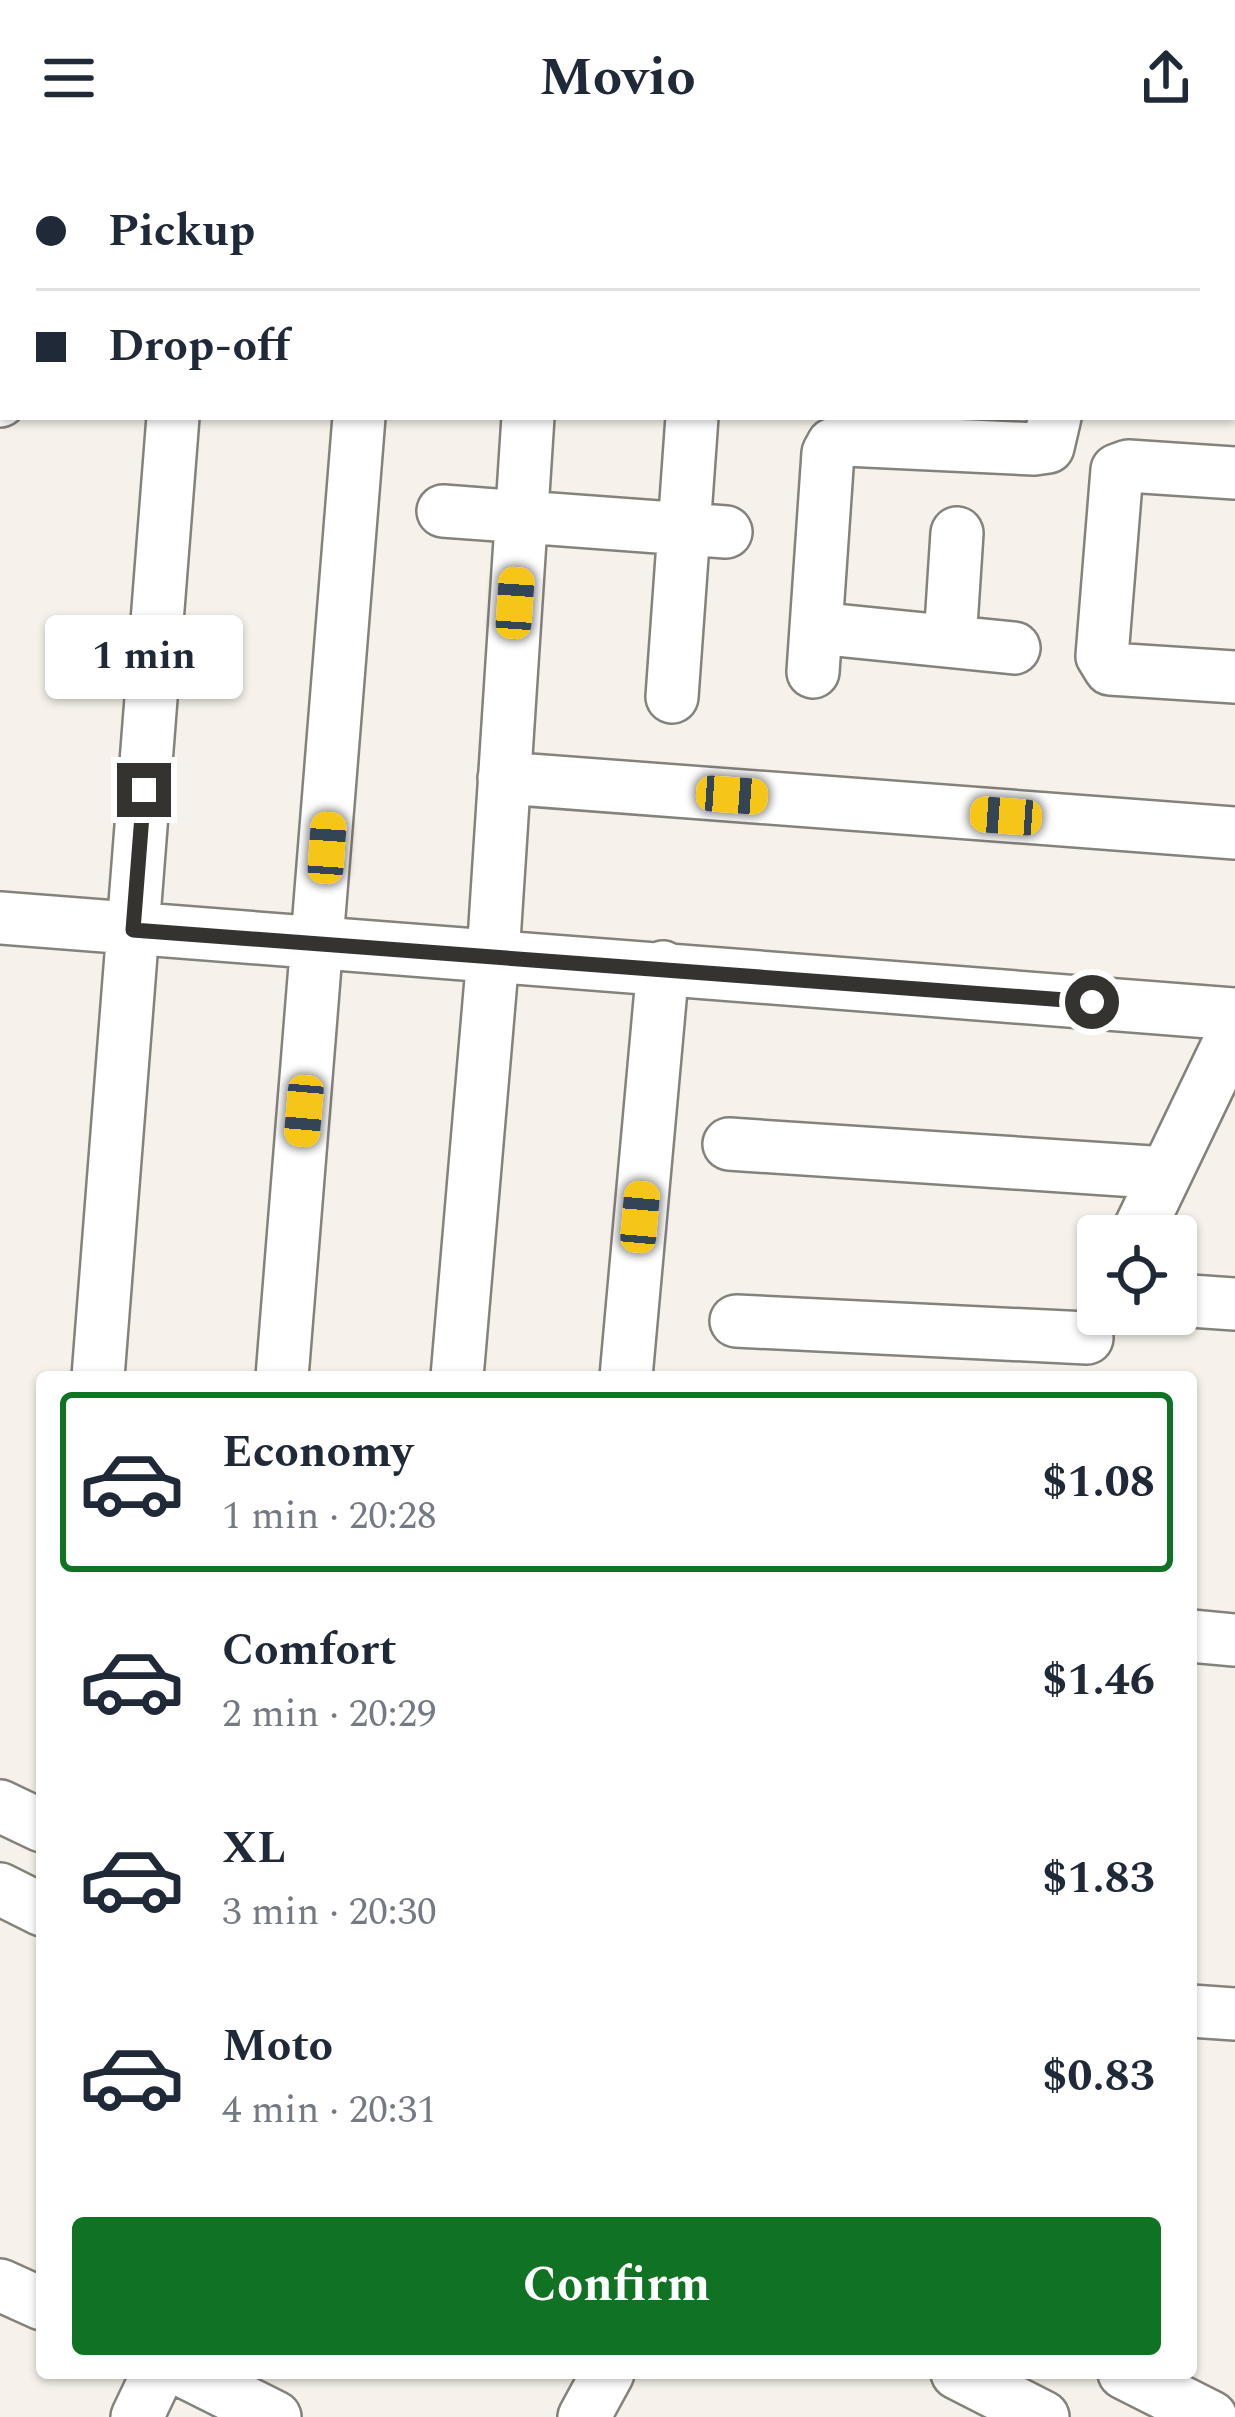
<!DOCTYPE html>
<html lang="en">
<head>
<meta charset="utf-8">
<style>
  body { margin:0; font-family:Spectral,serif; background:#f2f2f3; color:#1f2937; height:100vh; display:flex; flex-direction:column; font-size:45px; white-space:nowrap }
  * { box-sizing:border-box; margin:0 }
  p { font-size:39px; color:#747a83 }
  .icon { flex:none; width:66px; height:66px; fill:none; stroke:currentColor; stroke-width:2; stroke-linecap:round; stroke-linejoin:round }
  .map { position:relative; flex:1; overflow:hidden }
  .details { position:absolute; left:36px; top:1215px; width:1161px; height:1008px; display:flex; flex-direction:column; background:#fff; border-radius:12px; box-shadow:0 3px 9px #0004 }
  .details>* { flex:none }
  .top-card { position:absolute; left:0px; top:0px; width:1236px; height:264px; box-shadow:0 3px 9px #0004; display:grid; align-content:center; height:264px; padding:0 36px; background:#fff }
  .controls { position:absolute; left:1077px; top:1059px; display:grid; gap:24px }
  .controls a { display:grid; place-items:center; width:120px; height:120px; border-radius:12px; background:#fff; box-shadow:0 3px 9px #0004; font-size:60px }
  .end { position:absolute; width:54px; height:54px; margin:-27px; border:15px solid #343330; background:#fff; box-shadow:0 0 0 6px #fff }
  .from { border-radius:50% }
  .bubble { position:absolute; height:84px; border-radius:12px; background:#fff; box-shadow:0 3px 9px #0004; font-size:39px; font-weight:700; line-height:84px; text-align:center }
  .car { position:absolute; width:36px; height:72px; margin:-36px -18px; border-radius:15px; box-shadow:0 0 9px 3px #0007; background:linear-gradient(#f5c518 24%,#345 0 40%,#f5c518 0 76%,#345 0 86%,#f5c518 0) }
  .top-card b { display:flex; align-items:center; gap:42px; height:114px; font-size:45px }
  .top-card b+b { border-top:3px solid #e0e1e3 }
  .top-card i { width:30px; height:30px; background:#1f2937 }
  ul { padding:21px 0 0; list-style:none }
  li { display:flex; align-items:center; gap:36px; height:180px; margin:0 24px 18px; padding:0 12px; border:6px solid transparent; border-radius:12px }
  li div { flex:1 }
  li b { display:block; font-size:45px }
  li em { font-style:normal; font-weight:700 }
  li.current { border-color:#0f7323 }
  li>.icon { width:108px; height:108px; stroke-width:1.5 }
  .action { display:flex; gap:24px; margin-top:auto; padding:24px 36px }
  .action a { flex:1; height:138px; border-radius:12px; background:#0f7323; color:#fff; font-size:48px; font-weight:700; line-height:138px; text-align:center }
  header { display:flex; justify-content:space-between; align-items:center; height:156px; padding:0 36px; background:#fff; font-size:54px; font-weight:700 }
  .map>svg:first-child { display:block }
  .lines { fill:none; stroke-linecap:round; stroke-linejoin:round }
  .minor-casing { stroke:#85827b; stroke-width:56 }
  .minor { stroke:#fff; stroke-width:51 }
  .route { stroke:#343330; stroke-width:15 }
</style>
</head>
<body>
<header><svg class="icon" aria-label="menu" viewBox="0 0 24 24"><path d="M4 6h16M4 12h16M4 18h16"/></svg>Movio<svg class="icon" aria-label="share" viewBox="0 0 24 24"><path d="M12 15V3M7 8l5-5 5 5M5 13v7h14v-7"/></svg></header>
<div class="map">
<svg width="1235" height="2261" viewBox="0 0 1235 2261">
  <rect width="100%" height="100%" fill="#f6f2eb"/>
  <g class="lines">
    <defs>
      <path id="minor" d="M194 3V0
        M378 3V0
        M548 3 549 0
        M712 3 713 0
        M1070 3 1071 0
        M0 10H3
        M1233 85H1235
        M0 245 1 229
        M1235 317 1128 310 1117 314 1102 500 1110 513 1235 521
        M443 355 726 376
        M816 472 1014 492
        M950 485 957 377
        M813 516 828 297 833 288 846 284 1034 293 1048 291 1055 261
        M672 541 692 261
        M504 622 1235 677
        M0 762 1235 858
        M729 988 1166 1017
        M1136 1080 1235 874
        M1176 1144 1235 1148
        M736 1165 1087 1182
        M98 1221 173 261
        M282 1221 359 261
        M457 1221 493 800 528 261
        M626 1221 663 811
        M1191 1480 1235 1484
        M0 1650 42 1670
        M0 1733 42 1754
        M1191 1855 1235 1858
        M0 2129 42 2148
        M187 2217 275 2261
        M957 2217 1043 2261
        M1124 2217 1211 2261
        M137 2261 158 2217
        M584 2261 608 2217"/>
    </defs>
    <use href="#minor" class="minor-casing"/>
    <use href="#minor" class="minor"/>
  </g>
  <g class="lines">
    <path class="route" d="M144 634 133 774 1092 846"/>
  </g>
</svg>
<div class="controls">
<a><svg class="icon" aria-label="locate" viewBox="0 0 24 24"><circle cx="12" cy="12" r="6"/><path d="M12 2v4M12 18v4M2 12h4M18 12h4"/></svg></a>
</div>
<i class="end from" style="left:1092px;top:846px"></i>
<i class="end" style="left:144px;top:634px"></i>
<div class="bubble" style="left:45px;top:459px;width:198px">1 min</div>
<i class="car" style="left:515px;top:447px;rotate:4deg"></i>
<i class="car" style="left:732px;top:639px;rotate:94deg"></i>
<i class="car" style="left:1006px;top:660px;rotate:274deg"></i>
<i class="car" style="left:327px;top:692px;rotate:4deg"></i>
<i class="car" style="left:304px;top:955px;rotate:185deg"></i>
<i class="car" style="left:640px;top:1061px;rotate:5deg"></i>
<div class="top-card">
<b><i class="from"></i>Pickup</b>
<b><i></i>Drop-off</b>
</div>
<section class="details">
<ul>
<li class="current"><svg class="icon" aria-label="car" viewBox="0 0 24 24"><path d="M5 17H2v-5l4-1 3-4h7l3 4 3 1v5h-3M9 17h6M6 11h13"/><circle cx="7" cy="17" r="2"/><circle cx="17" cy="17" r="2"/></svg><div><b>Economy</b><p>1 min · 20:28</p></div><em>$1.08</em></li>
<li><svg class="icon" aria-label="car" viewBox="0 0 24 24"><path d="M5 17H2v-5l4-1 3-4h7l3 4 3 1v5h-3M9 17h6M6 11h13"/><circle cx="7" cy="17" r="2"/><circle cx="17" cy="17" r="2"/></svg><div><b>Comfort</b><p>2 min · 20:29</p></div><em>$1.46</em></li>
<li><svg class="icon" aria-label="car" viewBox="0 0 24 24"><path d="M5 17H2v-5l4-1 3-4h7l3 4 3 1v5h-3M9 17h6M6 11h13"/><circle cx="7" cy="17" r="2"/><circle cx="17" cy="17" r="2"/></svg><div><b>XL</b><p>3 min · 20:30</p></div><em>$1.83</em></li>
<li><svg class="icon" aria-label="car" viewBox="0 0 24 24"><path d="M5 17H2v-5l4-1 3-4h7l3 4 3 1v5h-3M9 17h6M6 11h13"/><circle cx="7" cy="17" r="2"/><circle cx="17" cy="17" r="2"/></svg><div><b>Moto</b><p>4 min · 20:31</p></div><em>$0.83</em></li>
</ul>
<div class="action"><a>Confirm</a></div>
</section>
</div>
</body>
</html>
